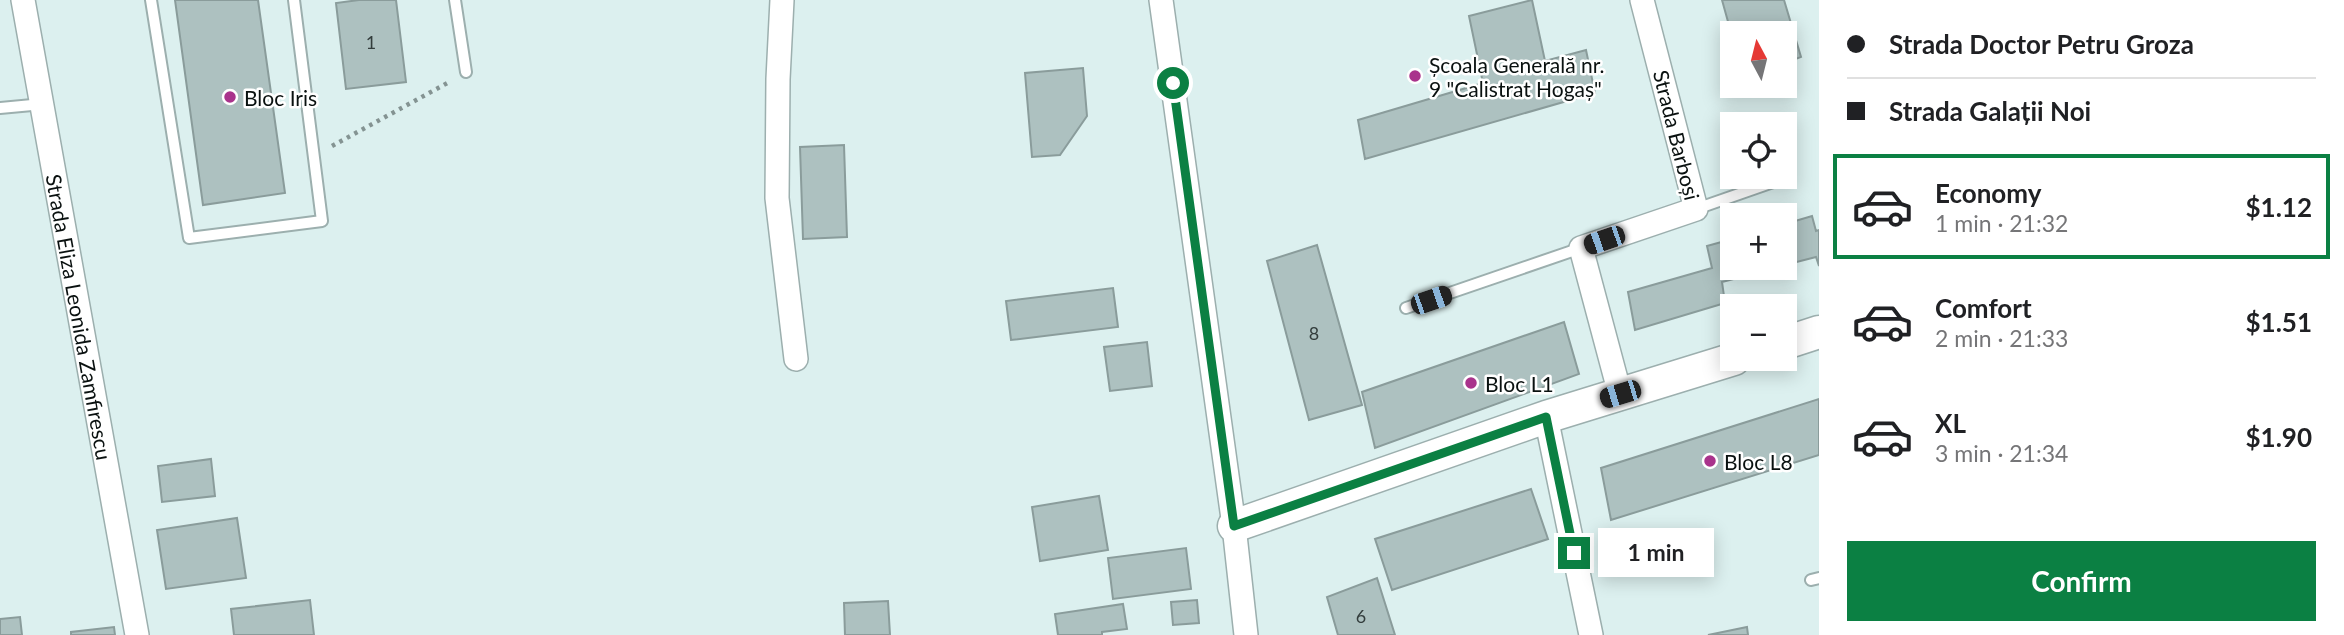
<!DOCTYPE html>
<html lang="en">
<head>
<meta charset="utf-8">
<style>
  body { margin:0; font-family:Lato,sans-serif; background:#f6f6f6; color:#202124; height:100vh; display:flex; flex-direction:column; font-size:26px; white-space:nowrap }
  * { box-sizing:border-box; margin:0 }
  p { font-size:23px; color:#757577 }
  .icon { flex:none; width:38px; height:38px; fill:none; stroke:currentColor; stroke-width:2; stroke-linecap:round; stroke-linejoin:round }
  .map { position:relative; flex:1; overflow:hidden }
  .sheet { display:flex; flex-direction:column; background:#fff; width:525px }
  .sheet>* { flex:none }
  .banner { display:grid; align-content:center; height:154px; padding:0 28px; background:#fff }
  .needle { width:46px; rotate:353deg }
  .tools { position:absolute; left:1720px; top:21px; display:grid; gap:14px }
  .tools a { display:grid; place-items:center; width:77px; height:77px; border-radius:0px; background:#fff; box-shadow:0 4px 18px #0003; font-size:35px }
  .end { position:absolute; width:32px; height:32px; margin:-16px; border:9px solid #0b8043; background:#fff; box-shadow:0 0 0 4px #fff }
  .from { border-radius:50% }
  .bubble { position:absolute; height:49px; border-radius:0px; background:#fff; box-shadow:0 4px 18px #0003; font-size:23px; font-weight:700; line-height:49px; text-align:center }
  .car { position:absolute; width:21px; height:42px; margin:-21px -10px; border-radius:9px; box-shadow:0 0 5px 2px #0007; background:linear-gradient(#222 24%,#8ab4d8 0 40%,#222 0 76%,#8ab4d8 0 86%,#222 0) }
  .banner b { display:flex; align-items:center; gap:24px; height:66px; font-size:26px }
  .banner b+b { border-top:2px solid #e0e0e0 }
  .banner i { width:18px; height:18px; background:#202124 }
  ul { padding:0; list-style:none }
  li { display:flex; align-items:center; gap:21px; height:105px; margin:0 14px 10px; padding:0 14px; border:4px solid transparent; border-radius:0px }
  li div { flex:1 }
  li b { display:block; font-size:26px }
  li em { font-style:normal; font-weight:700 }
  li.active { border-color:#0b8043 }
  li>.icon { width:63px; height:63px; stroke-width:1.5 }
  .action { display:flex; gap:14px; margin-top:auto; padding:14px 28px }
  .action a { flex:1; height:80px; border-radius:0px; background:#0b8043; color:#fff; font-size:28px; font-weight:700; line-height:80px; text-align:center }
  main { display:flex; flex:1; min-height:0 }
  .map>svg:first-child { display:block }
  .building { fill:#adc1c0; stroke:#8a9c9b; stroke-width:2 }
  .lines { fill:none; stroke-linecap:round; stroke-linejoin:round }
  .lane-casing { stroke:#9cafae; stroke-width:14 }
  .street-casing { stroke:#9cafae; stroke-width:26 }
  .secondary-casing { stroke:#9cafae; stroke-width:35 }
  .path { stroke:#849392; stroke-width:4.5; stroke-dasharray:3.5 5; stroke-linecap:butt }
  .lane { stroke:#fff; stroke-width:10 }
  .street { stroke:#fff; stroke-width:23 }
  .secondary { stroke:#fff; stroke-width:32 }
  .route { stroke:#0b8043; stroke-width:9 }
  .poi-dot { fill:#a9338c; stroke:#fff; stroke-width:2.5 }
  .labels { text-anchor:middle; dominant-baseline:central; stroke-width:5; stroke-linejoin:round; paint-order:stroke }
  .number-label { font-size:18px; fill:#333d3c }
  .poi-label { font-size:21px; fill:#0a1110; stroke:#fff; text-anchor:start }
  .street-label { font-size:21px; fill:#0a1110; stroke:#fff }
</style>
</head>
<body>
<main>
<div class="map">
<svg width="1819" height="635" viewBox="0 0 1819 635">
  <rect width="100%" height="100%" fill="#dcf0ef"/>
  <path class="building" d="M175 0H258L285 193 203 205Z
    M359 0H396L406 82 346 89 336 3Z
    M1532 0 1545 61 1586 50 1595 93 1365 159 1358 120 1483 83 1469 16Z
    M1722 0H1784L1801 57 1785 63V33H1732V36Z
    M1083 68 1087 116 1060 155 1032 157 1025 73Z
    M844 145 847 237 803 239 800 147Z
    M1812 216 1816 231 1819 230V266L1816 257 1785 265V224Z
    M1732 239V268H1776L1722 282 1725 303 1635 330 1628 292 1712 268 1707 246Z
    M1317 245 1362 405 1309 420 1267 261Z
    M1113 288 1118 327 1011 340 1006 301Z
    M1564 322 1579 374 1375 448 1362 392Z
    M1147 342 1152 386 1110 391 1104 347Z
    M1819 399V455L1611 520 1601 468Z
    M211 459 215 496 162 502 158 466Z
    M1531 489 1548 539 1392 590 1375 539Z
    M1099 496 1108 550 1040 561 1032 507Z
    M237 518 246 578 166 589 157 530Z
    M1186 548 1191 589 1113 599 1108 558Z
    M1377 578 1395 635H1338L1327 597Z
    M310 600 314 635H234L231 609Z
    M1197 600 1199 623 1173 625 1171 602Z
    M888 601 890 635H845L844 603Z
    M1123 604 1127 629 1102 632V635H1058L1055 614Z
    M20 617 22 635H0V619Z
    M114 627 115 635H71V632Z
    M1747 627 1748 635H1708Z"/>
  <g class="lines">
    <defs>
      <path id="lane" d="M151 0 189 238 322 221 294 0
        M455 0 466 72
        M0 108 43 104
        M1696 209 1782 179
        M1406 308 1581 248
        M1811 580 1819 578"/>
      <g id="street">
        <path id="s1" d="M23 0 137 635"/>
        <path d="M782 0 778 79 777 198 796 359"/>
        <path d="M1161 0 1234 526 1246 635"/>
        <path d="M1620 394 1581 248 1696 209 1642 0"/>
        <path d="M1546 417 1591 635"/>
      </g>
      <path id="secondary" d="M1785 343 1819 332
        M1234 526 1546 417 1734 359"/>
    </defs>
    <use href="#lane" class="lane-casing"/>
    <use href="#street" class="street-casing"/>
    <use href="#secondary" class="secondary-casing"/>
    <path class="path" d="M332 146 451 81"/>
    <use href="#lane" class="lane"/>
    <use href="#street" class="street"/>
    <use href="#secondary" class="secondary"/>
  </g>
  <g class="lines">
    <path class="route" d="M1173 83 1234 526 1546 417 1574 553"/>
  </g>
  <g class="poi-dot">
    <circle cx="1415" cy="76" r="7"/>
    <circle cx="230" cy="97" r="7"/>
    <circle cx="1471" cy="383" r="7"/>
    <circle cx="1710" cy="461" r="7"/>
  </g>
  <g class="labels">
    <g class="number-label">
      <text x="371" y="42">1</text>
      <text x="1314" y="333">8</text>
      <text x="1361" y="616">6</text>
    </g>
    <g class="poi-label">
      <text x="1429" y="64">Școala Generală nr.<tspan x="1429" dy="24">9 "Calistrat Hogaș"</tspan></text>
      <text x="244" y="97">Bloc Iris</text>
      <text x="1485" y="383">Bloc L1</text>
      <text x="1724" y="461">Bloc L8</text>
    </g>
    <g class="street-label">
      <text transform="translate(1677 135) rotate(76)">Strada Barboși</text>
      <text stroke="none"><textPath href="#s1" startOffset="322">Strada Eliza Leonida Zamfirescu</textPath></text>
    </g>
  </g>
</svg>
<div class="tools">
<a><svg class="needle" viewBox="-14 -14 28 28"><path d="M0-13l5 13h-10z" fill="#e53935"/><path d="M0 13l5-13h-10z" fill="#757577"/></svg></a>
<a><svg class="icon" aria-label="locate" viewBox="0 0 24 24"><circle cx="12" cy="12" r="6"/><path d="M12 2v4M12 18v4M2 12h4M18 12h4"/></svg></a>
<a>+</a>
<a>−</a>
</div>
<i class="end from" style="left:1173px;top:83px"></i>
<i class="end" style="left:1574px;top:553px"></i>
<div class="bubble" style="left:1598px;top:528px;width:116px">1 min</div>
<i class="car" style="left:1604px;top:240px;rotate:251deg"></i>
<i class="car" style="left:1431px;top:300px;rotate:71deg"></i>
<i class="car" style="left:1620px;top:394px;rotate:253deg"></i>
</div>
<section class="sheet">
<div class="banner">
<b><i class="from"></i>Strada Doctor Petru Groza</b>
<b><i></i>Strada Galații Noi</b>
</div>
<ul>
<li class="active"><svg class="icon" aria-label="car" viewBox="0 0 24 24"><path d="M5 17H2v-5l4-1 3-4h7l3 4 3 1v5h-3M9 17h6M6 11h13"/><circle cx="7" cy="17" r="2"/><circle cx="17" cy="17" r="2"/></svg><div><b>Economy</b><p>1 min · 21:32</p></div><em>$1.12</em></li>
<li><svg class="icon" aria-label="car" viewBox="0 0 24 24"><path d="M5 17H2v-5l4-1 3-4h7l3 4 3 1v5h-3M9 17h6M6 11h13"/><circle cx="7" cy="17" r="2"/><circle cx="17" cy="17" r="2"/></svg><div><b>Comfort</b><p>2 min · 21:33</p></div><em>$1.51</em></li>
<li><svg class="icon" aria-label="car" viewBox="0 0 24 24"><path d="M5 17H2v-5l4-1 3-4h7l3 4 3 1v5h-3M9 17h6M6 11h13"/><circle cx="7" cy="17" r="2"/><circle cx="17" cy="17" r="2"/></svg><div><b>XL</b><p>3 min · 21:34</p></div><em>$1.90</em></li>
</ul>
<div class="action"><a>Confirm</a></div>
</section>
</main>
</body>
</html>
